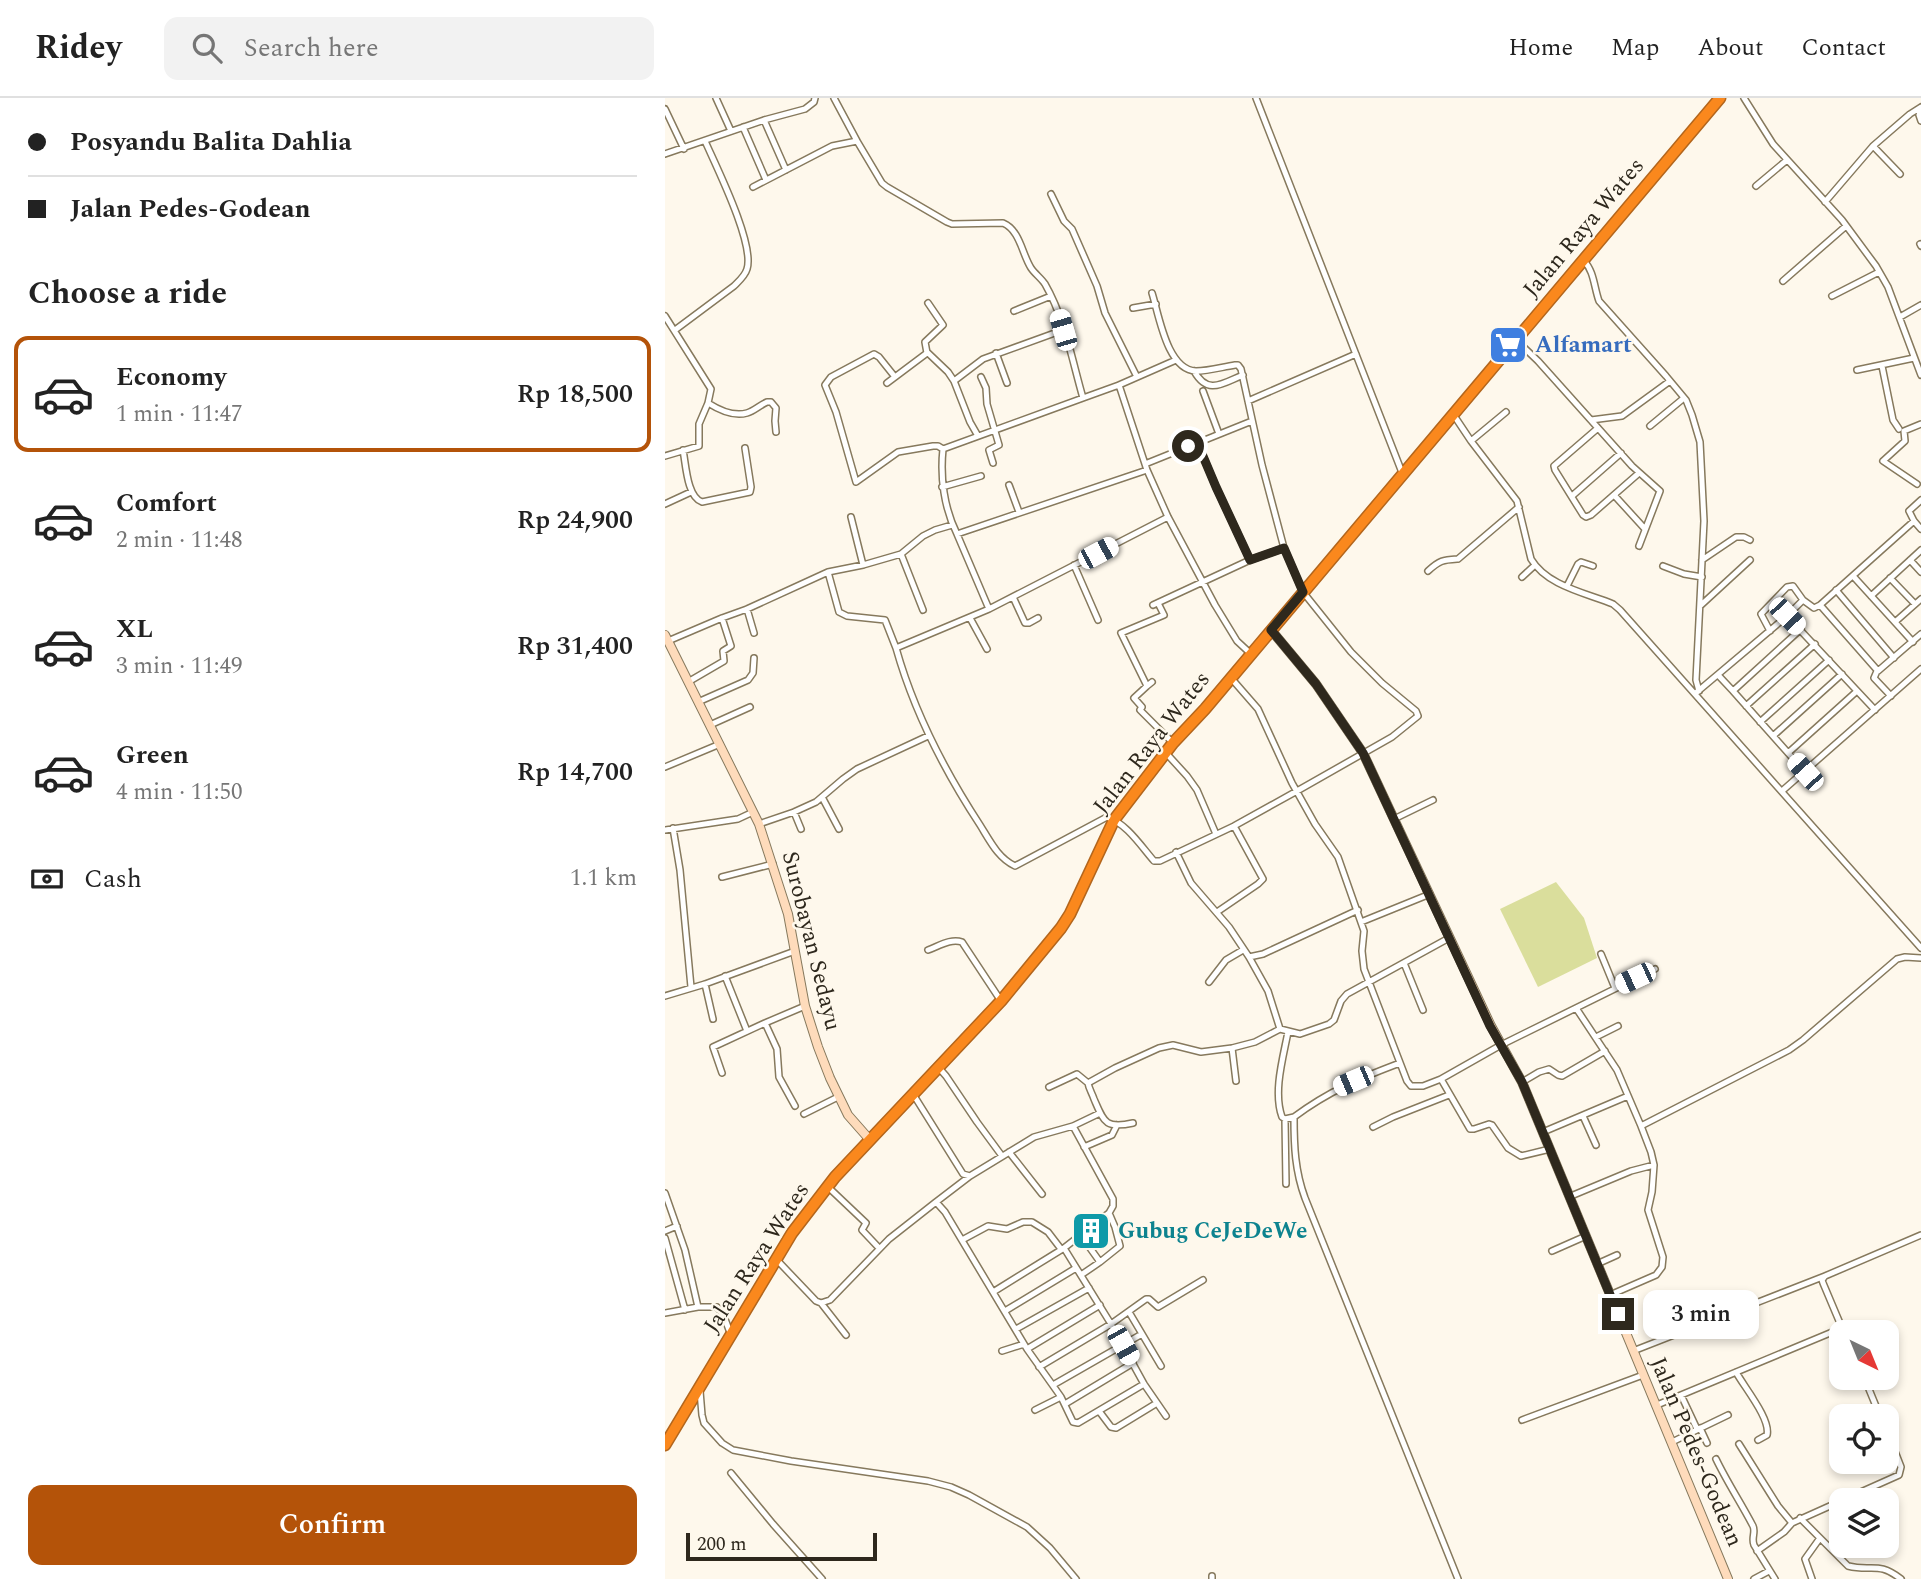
<!DOCTYPE html>
<html lang="en">
<head>
<meta charset="utf-8">
<style>
  body { margin:0; font-family:Spectral,serif; background:#f2f2f2; color:#222; height:100vh; display:flex; flex-direction:column; font-size:26px; white-space:nowrap }
  * { box-sizing:border-box; margin:0 }
  p { font-size:23px; color:#767676 }
  .icon { flex:none; width:38px; height:38px; fill:none; stroke:currentColor; stroke-width:2; stroke-linecap:round; stroke-linejoin:round }
  .map { position:relative; flex:1; overflow:hidden }
  .details { display:flex; flex-direction:column; background:#fff; width:665px }
  .details>* { flex:none }
  .banner { display:grid; align-content:center; height:154px; padding:0 28px; background:#fff }
  .needle { width:46px; rotate:137deg }
  .fabs { position:absolute; left:1164px; top:1222px; display:grid; gap:14px }
  .fabs a { display:grid; place-items:center; width:70px; height:70px; border-radius:14px; background:#fff; box-shadow:0 4px 10px #0003; font-size:35px }
  .scale { position:absolute; left:21px; bottom:18px; width:191px; box-sizing:border-box; padding-left:7px; border:4px solid #2e281d; border-top:0; font-size:19px; line-height:24px; white-space:nowrap; color:#2e281d; -webkit-text-stroke:5px #fef8ec; paint-order:stroke }
  .end { position:absolute; width:32px; height:32px; margin:-16px; border:9px solid #2e281d; background:#fff; box-shadow:0 0 0 4px #fff }
  .from { border-radius:50% }
  .bubble { position:absolute; height:49px; border-radius:14px; background:#fff; box-shadow:0 4px 10px #0003; font-size:23px; font-weight:600; line-height:49px; text-align:center }
  .car { position:absolute; width:21px; height:42px; margin:-21px -10px; border-radius:9px; box-shadow:0 0 5px 2px #0007; background:linear-gradient(#fff 24%,#345 0 40%,#fff 0 76%,#345 0 86%,#fff 0) }
  .banner b { display:flex; align-items:center; gap:24px; height:66px; font-size:26px }
  .banner b+b { border-top:2px solid #e0e0e0 }
  .banner i { width:18px; height:18px; background:#222 }
  ul { padding:0; list-style:none }
  li { display:flex; align-items:center; gap:21px; height:116px; margin:0 14px 10px; padding:0 14px; border:4px solid transparent; border-radius:14px }
  li div { flex:1 }
  li b { display:block; font-size:26px }
  li em { font-style:normal; font-weight:600 }
  li.active { border-color:#b45309 }
  li>.icon { width:63px; height:63px; stroke-width:1.5 }
  h2 { padding:0 28px; font-size:32px; line-height:84px }
  .pay { display:flex; align-items:center; gap:18px; height:77px; padding:0 28px; font-size:26px }
  .pay p { margin-inline-start:auto }
  .button { display:flex; gap:14px; margin-top:auto; padding:14px 28px }
  .button a { flex:1; height:80px; border-radius:14px; background:#b45309; color:#fff; font-size:28px; font-weight:600; line-height:80px; text-align:center }
  header { display:flex; align-items:center; gap:42px; box-sizing:border-box; height:98px; padding:0 35px; background:#fff; border-bottom:2px solid #e0e0e0 }
  header strong { font-size:33px }
  nav { display:flex; gap:38px; margin-inline-start:auto; font-size:24px }
  .search { width:490px; height:63px; background:#f2f2f2; display:flex; align-items:center; gap:18px; box-sizing:border-box; padding:0 24px; border-radius:14px; color:#767676; font-size:26px }
  main { display:flex; flex:1; min-height:0 }
  .map>svg:first-child { display:block }
  .green { fill:#dade9c }
  .lines { fill:none; stroke-linecap:round; stroke-linejoin:round }
  .street-casing { stroke:#86795d; stroke-width:8 }
  .secondary-casing { stroke:#86795d; stroke-width:10 }
  .highway-casing { stroke:#b3661d; stroke-width:13 }
  .street { stroke:#fff; stroke-width:5 }
  .secondary { stroke:#fedbbb; stroke-width:8 }
  .highway { stroke:#fa881d; stroke-width:10 }
  .route { stroke:#2e281d; stroke-width:9 }
  .labels { text-anchor:middle; dominant-baseline:central; stroke-width:5; stroke-linejoin:round; paint-order:stroke }
  .street-label { font-size:23px; fill:#2e281d; stroke:#fef8ec }
  .shop-label { font-size:23px; font-weight:bold; fill:#366cbe; stroke:#fef8ec; text-anchor:start }
  .culture-label { font-size:23px; font-weight:bold; fill:#0d838f; stroke:#fef8ec; text-anchor:start }
</style>
</head>
<body>
<header>
<strong>Ridey</strong>
<div class="search"><svg class="icon" aria-label="search" viewBox="0 0 24 24"><circle cx="10" cy="10" r="6"/><path d="M15 15l6 6"/></svg>Search here</div>
<nav><a>Home</a><a>Map</a><a>About</a><a>Contact</a></nav>
</header>
<main>
<section class="details">
<div class="banner">
<b><i class="from"></i>Posyandu Balita Dahlia</b>
<b><i></i>Jalan Pedes-Godean</b>
</div>
<h2>Choose a ride</h2>
<ul>
<li class="active"><svg class="icon" aria-label="car" viewBox="0 0 24 24"><path d="M5 17H2v-5l4-1 3-4h7l3 4 3 1v5h-3M9 17h6M6 11h13"/><circle cx="7" cy="17" r="2"/><circle cx="17" cy="17" r="2"/></svg><div><b>Economy</b><p>1 min · 11:47</p></div><em>Rp 18,500</em></li>
<li><svg class="icon" aria-label="car" viewBox="0 0 24 24"><path d="M5 17H2v-5l4-1 3-4h7l3 4 3 1v5h-3M9 17h6M6 11h13"/><circle cx="7" cy="17" r="2"/><circle cx="17" cy="17" r="2"/></svg><div><b>Comfort</b><p>2 min · 11:48</p></div><em>Rp 24,900</em></li>
<li><svg class="icon" aria-label="car" viewBox="0 0 24 24"><path d="M5 17H2v-5l4-1 3-4h7l3 4 3 1v5h-3M9 17h6M6 11h13"/><circle cx="7" cy="17" r="2"/><circle cx="17" cy="17" r="2"/></svg><div><b>XL</b><p>3 min · 11:49</p></div><em>Rp 31,400</em></li>
<li><svg class="icon" aria-label="car" viewBox="0 0 24 24"><path d="M5 17H2v-5l4-1 3-4h7l3 4 3 1v5h-3M9 17h6M6 11h13"/><circle cx="7" cy="17" r="2"/><circle cx="17" cy="17" r="2"/></svg><div><b>Green</b><p>4 min · 11:50</p></div><em>Rp 14,700</em></li>
</ul>
<div class="pay"><svg class="icon" aria-label="cash" viewBox="0 0 24 24"><path d="M3 7h18v10H3z"/><circle cx="12" cy="12" r="2"/></svg>Cash<p>1.1 km</p></div>
<div class="button"><a>Confirm</a></div>
</section>
<div class="map">
<svg width="1256" height="1481" viewBox="0 0 1256 1481">
  <rect width="100%" height="100%" fill="#fef8ec"/>
  <path class="green" d="M891 784 919 820 932 860 873 889 835 811Z"/>
  <g class="lines">
    <defs>
      <path id="street" d="M51 0 66 33
        M169 0 192 43 217 85 222 89 282 124 287 126 338 125C355 132 357 156 366 170 370 176 376 180 380 186 400 221 407 262 418 300L454 287 482 372 503 419 550 507 572 543 586 556
        M591 0 738 377
        M1079 0 1108 46 1177 122 1211 168 1223 189 1256 277
        M0 11 19 51
        M1256 12 1254 17 1256 23
        M99 22 121 72
        M78 29 101 82
        M1208 48 1235 76
        M0 56 99 22 140 11 149 4 150 0
        M1091 88 1122 62
        M88 89 167 48 192 43
        M386 96 399 123 407 131 432 188 440 215 472 279
        M1160 104 1208 48 1245 16 1256 9
        M1255 146 1256 148
        M919 163C929 173 929 189 934 203L1001 278 1021 302 1027 317 1035 344 1039 423 1031 582 1034 593
        M1118 183 1181 128
        M487 195C494 217 502 272 531 273 544 273 557 269 570 267H573L576 271 597 367 619 450 638 494 686 554 717 585 751 613 753 618 727 639 632 693 569 728 495 763H489C476 748 461 725 442 719L350 768C333 760 325 743 315 727 279 672 249 614 231 550L324 511 503 419
        M1167 198 1214 174
        M468 210 491 206
        M349 213 386 198
        M0 218 46 291 43 305 34 326V348L0 358
        M1235 219 1256 207
        M10 232 69 188C74 183 80 178 82 171 90 146 51 68 40 43
        M851 242 873 263 967 368 995 393 974 448
        M262 254 283 274 289 283
        M331 255 342 285
        M1217 268 1228 322 1234 331
        M1192 272 1249 260
        M529 273C543 298 558 285 578 277
        M230 279 214 259 209 256 166 279 160 287 171 314 191 384 233 354 268 348H273L278 351
        M316 279 321 290 322 306 334 347 324 352 328 365
        M222 285 262 255 260 244 278 227 263 205
        M454 287 511 262
        M538 293 554 336
        M418 300 278 351C275 379 279 410 292 436L482 372
        M583 303 691 256
        M43 305C54 312 68 319 82 315 89 313 95 307 102 304H106L111 310 110 323 111 334
        M788 316 806 343 852 403 866 461C882 488 921 495 948 506L955 512 1256 850
        M926 322 957 318 1005 283
        M985 328 1019 300
        M933 330 889 368 890 372 918 417 921 419 926 417 974 375
        M313 338 305 324 289 283 318 261 398 232
        M806 343 841 314
        M532 344 551 389 585 462
        M18 352C21 367 22 399 37 404L85 394 86 389 80 350
        M480 366 587 323
        M1252 386 1218 363 1240 343 1239 333 1256 326
        M344 387 354 414
        M277 389 316 378
        M949 397 980 431
        M907 398 956 355
        M1256 402 1244 413 1249 423 1256 431
        M0 406 26 394
        M186 419 198 467
        M292 436 324 511
        M236 456 258 512
        M1037 462 1071 439H1079L1085 442
        M1245 462 1256 474
        M409 467 433 522
        M998 468 1019 476 1037 479
        M763 473C775 462 778 462 793 461L854 409
        M163 474 174 514 182 518 220 522 231 550
        M1188 478 1248 544
        M857 479 870 467
        M1225 480 1250 506
        M902 488 913 466 916 464 928 468
        M1171 492 1229 560
        M1206 498 1256 452
        M348 499 360 525H364L373 520
        M488 507 585 462 619 450
        M1155 507 1213 573 1256 536
        M1035 508 1085 462
        M82 511 89 535
        M1122 518 1210 612
        M305 520 322 551
        M1230 524 1256 501
        M1136 531 1068 593 1140 674
        M1105 533 1096 516 1122 489 1128 488 1138 502
        M456 535 482 588 487 584
        M456 535 499 517 493 505
        M3 543 57 520 82 511 163 474 198 467 236 456 258 438 270 432 287 427
        M1212 573 1209 580 1226 598
        M1053 577 1068 593
        M566 580 593 611 627 685 650 726 673 759 699 833 697 853 699 871 742 983 746 988H758L776 981 836 947 990 871
        M23 584 59 563 58 553 66 548 57 520
        M482 588 469 600 477 609 475 612 508 645
        M1032 594 1122 518 1138 502 1149 510 1155 507 1249 423
        M33 604 83 582 88 575 89 560
        M1081 608 1150 546
        M1095 624 1164 562
        M45 627 85 609
        M1108 638 1177 576
        M501 655 522 678 532 692 551 736
        M1123 655 1192 593
        M0 669 55 646
        M1117 693 1256 571
        M157 699 174 731
        M129 714 136 731
        M729 721 768 702
        M94 726 129 714 151 704 178 681 192 671 263 638
        M8 730 15 772 26 889
        M0 732 73 721 88 714
        M511 754 526 785 564 829 584 859 603 893 615 931
        M57 779 108 766
        M552 814 593 786 598 781 569 728
        M696 824 765 796
        M263 852C274 848 286 840 297 844L336 903
        M936 856 950 890
        M584 859 598 856 693 812
        M739 865 758 912
        M60 878 82 933
        M544 884 561 862 578 852
        M40 886 48 921
        M0 898 40 886 130 853
        M911 910 952 972 976 1028 986 1054 989 1067 987 1094 983 1112 998 1159 997 1169 991 1177 945 1197
        M623 934C618 960 608 994 617 1019L620 1021 629 1019
        M931 939 953 928
        M567 950 571 983
        M735 965C695 980 664 993 629 1019 629 1048 630 1073 640 1100L793 1481
        M274 970 281 978 312 1024 337 1058
        M57 975 48 949 100 925
        M776 981 805 1031H809L824 1026 827 1027 843 1050 856 1058 885 1051
        M857 984 874 974 884 971 893 977 897 978 940 953
        M384 989 412 976 423 985
        M248 996 298 1076 305 1078 369 1039 408 1028 433 1016
        M130 1008 114 979 112 951 100 925 140 908
        M139 1016 173 999
        M918 1018 931 1047
        M620 1021 621 1086
        M468 1025C440 1031 439 1024 429 1001 427 995 424 991 423 985L450 970 494 950 508 947 536 954 567 950 590 944 615 931 635 936 664 926 669 922 676 903 682 896 784 840
        M408 1028 448 1101V1108L444 1115 450 1129 455 1148 435 1164 415 1136
        M976 1028 1124 952 1138 942 1232 861 1240 859 1256 860
        M708 1029 728 1019 784 997
        M878 1034 963 998
        M419 1049 447 1037 452 1027
        M344 1054 377 1096
        M162 1088 201 1125 197 1132 214 1150
        M0 1095 20 1152 33 1209
        M906 1098 966 1073 989 1067
        M271 1104 305 1078
        M0 1133 12 1128
        M0 1140 20 1212
        M297 1142 323 1128 342 1131 358 1124H367L383 1134 396 1151
        M399 1150 446 1226 479 1286 501 1318
        M887 1153 921 1138
        M111 1161 151 1203 156 1205 165 1202 224 1141 271 1104 280 1114 362 1251 396 1299 408 1324 413 1325 479 1286
        M932 1166 952 1157
        M416 1177 435 1164
        M328 1194 399 1150 444 1115
        M156 1205 181 1237
        M340 1213 411 1170
        M464 1214 496 1268
        M0 1215 33 1209H52L58 1216 66 1237
        M351 1231 424 1190
        M362 1251 435 1207
        M337 1253 359 1246
        M968 1253 1160 1178
        M374 1269 446 1226 481 1201H484L493 1209 538 1182
        M1071 1274C1079 1289 1106 1321 1102 1337L1093 1342
        M1199 1279 1215 1318
        M388 1287 477 1236
        M35 1293 37 1317 39 1325 57 1345 68 1352 126 1363 263 1383 286 1389 304 1397 362 1429 385 1450 411 1481
        M1016 1297 1032 1331
        M400 1306 468 1265
        M992 1307 1177 1230 1158 1185 1157 1182 1160 1178 1256 1137
        M370 1312 396 1299
        M434 1313 446 1329 451 1330 492 1305
        M857 1322 978 1277
        M1035 1330 1042 1345
        M1007 1344 1063 1317
        M1074 1346 1113 1408 1127 1425
        M1051 1361C1062 1384 1076 1405 1088 1428 1091 1434 1086 1440 1089 1447L1110 1481
        M66 1375 108 1426 157 1481
        M1178 1402 1234 1377 1236 1369 1222 1333
        M1135 1420 1183 1468C1207 1474 1213 1463 1236 1481
        M1092 1453 1119 1434 1127 1425 1176 1403
        M547 1478V1481
        M1089 1481 1104 1473
        M1147 1481 1140 1461 1155 1440"/>
      <path id="secondary" d="M606 532 651 586 698 655 826 928 857 984 1063 1481
        M0 537 94 726 123 816 140 908 153 949 165 980 183 1017 205 1042"/>
      <path id="highway" d="M0 1347 127 1135 170 1079 336 903 396 830 405 816 449 722 508 645 540 611 1055 0"/>
    </defs>
    <use href="#street" class="street-casing"/>
    <use href="#secondary" class="secondary-casing"/>
    <use href="#highway" class="highway-casing"/>
    <use href="#street" class="street"/>
    <use href="#secondary" class="secondary"/>
    <use href="#highway" class="highway"/>
  </g>
  <g class="lines">
    <path class="route" d="M523 348 532 344 551 389 585 462 619 450 638 494 606 532 651 586 698 655 825 928 857 984 953 1216"/>
  </g>
  <defs>
    <symbol id="supermarket-square" viewBox="-11 -11 22 22"><rect x="-9" y="-9" width="18" height="18" rx="4" fill="#3f7fe0" stroke="#fef8ec"/><path d="M-6-5.5h2.5l.6 2H6L4.5 2H-2.5L-4.4-4H-6ZM-1.5 3.2a1.3 1.3 0 1 0 .1 0ZM3 3.2a1.3 1.3 0 1 0 .1 0Z" fill="#fff"/></symbol>
    <symbol id="building-square" viewBox="-11 -11 22 22"><rect x="-9" y="-9" width="18" height="18" rx="4" fill="#0f9aa8" stroke="#fef8ec"/><path d="M-4-6H4V6H1V3H-1V6H-4ZM-2.5-4.3h1.7v1.8h-1.7ZM.8-4.3h1.7v1.8H.8ZM-2.5-1h1.7V.8h-1.7ZM.8-1h1.7V.8H.8Z" fill="#fff"/></symbol>
  </defs>
  <g fill-rule="evenodd">
    <use href="#supermarket-square" x="821" y="225" width="44" height="44"/>
    <use href="#building-square" x="404" y="1111" width="44" height="44"/>
  </g>
  <g class="labels">
    <g class="street-label">
      <text transform="translate(919 130) rotate(-50)">Jalan Raya Wates</text>
      <text transform="translate(487 645) rotate(-52)">Jalan Raya Wates</text>
      <text transform="translate(146 843) rotate(76)">Surobayan Sedayu</text>
      <text transform="translate(92 1160) rotate(-57)">Jalan Raya Wates</text>
      <text transform="translate(1031 1354) rotate(67)">Jalan Pedes-Godean</text>
    </g>
    <g class="shop-label">
      <text x="870" y="247">Alfamart</text>
    </g>
    <g class="culture-label">
      <text x="453" y="1133">Gubug CeJeDeWe</text>
    </g>
  </g>
</svg>
<div class="fabs">
<a><svg class="needle" viewBox="-14 -14 28 28"><path d="M0-13l5 13h-10z" fill="#e53935"/><path d="M0 13l5-13h-10z" fill="#767676"/></svg></a>
<a><svg class="icon" aria-label="locate" viewBox="0 0 24 24"><circle cx="12" cy="12" r="6"/><path d="M12 2v4M12 18v4M2 12h4M18 12h4"/></svg></a>
<a><svg class="icon" aria-label="layers" viewBox="0 0 24 24"><path d="M12 4l9 5-9 5-9-5zM3 14l9 5 9-5"/></svg></a>
</div>
<div class="scale">200 m</div>
<i class="end from" style="left:523px;top:348px"></i>
<i class="end" style="left:953px;top:1216px"></i>
<div class="bubble" style="left:978px;top:1192px;width:116px">3 min</div>
<i class="car" style="left:398px;top:232px;rotate:344deg"></i>
<i class="car" style="left:433px;top:455px;rotate:62deg"></i>
<i class="car" style="left:1122px;top:518px;rotate:136deg"></i>
<i class="car" style="left:1140px;top:674px;rotate:318deg"></i>
<i class="car" style="left:970px;top:880px;rotate:245deg"></i>
<i class="car" style="left:688px;top:983px;rotate:247deg"></i>
<i class="car" style="left:458px;top:1247px;rotate:151deg"></i>
</div>
</main>
</body>
</html>
